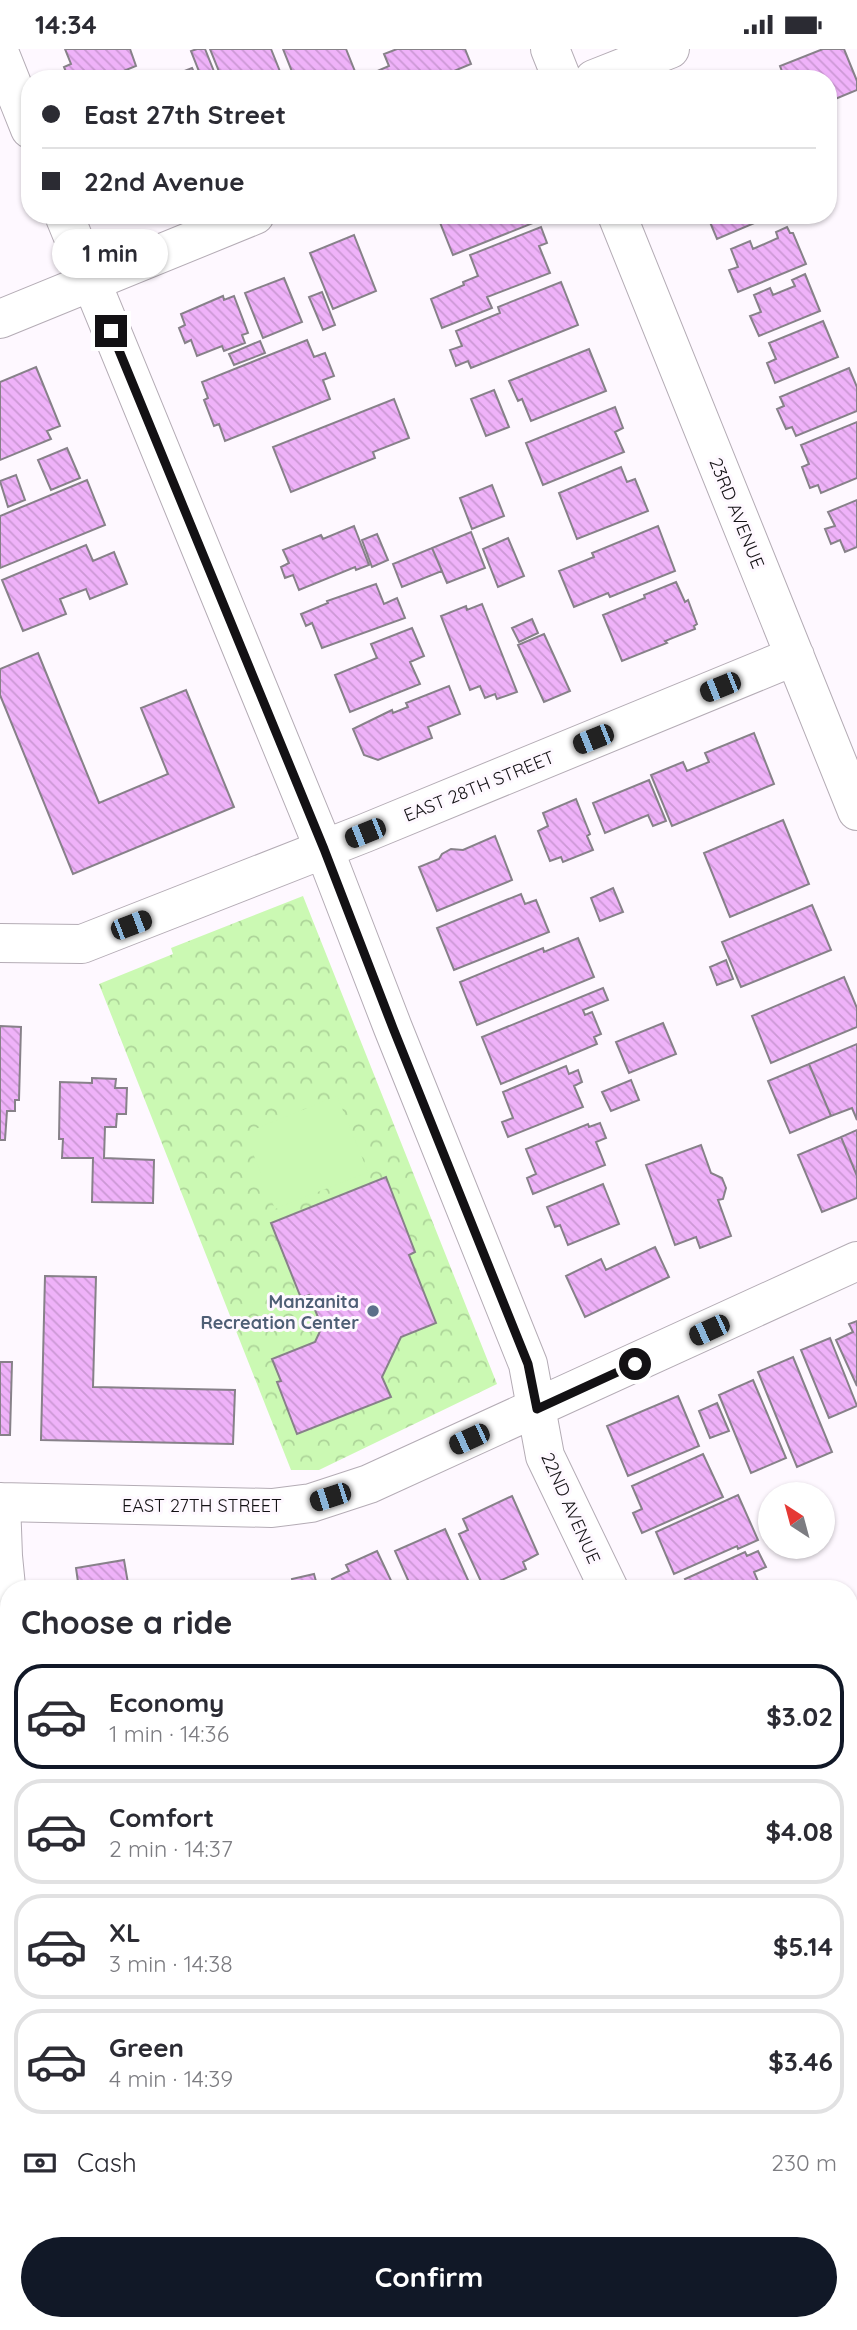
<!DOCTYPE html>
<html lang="en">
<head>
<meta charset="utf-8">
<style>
  body { margin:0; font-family:Quicksand,sans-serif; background:#f2f2f3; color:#2b2b33; height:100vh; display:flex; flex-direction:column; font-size:26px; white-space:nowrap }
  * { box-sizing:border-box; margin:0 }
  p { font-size:23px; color:#7c7c81 }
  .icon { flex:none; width:38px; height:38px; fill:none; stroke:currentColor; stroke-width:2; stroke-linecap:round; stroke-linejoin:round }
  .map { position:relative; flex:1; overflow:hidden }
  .panel { position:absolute; left:0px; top:1531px; width:858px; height:751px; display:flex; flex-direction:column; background:#fff; border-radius:28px 28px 0 0; box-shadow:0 2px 5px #0004 }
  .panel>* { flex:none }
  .top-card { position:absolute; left:21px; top:21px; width:816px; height:154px; border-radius:28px; box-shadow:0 2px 5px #0004; display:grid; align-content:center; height:154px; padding:0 21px; background:#fff }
  .needle { width:46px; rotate:324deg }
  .fabs { position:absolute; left:758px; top:1433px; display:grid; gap:14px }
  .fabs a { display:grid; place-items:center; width:77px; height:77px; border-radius:50%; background:#fff; box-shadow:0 2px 5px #0004; font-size:35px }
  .end { position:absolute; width:32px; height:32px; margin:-16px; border:9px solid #131114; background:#fff; box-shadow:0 0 0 4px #fff }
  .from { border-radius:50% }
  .bubble { position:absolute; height:49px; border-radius:24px; background:#fff; box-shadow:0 2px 5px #0004; font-size:23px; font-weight:700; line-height:49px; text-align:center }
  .car { position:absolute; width:21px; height:42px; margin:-21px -10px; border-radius:9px; box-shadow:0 0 5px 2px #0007; background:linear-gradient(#222 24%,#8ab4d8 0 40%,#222 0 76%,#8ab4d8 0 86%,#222 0) }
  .top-card b { display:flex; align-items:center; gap:24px; height:66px; font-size:26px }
  .top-card b+b { border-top:2px solid #e1e1e2 }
  .top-card i { width:18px; height:18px; background:#2b2b33 }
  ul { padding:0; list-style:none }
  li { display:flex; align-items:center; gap:21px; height:105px; margin:0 14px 10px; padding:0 7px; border:4px solid #e1e1e2; border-radius:28px }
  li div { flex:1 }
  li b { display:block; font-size:26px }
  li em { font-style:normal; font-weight:700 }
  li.on { border-color:#111827 }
  li>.icon { width:63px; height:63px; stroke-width:1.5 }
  h2 { padding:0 21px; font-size:32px; line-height:84px }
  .pay { display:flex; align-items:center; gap:18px; height:77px; padding:0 21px; font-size:26px }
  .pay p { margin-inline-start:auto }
  .cta { display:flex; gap:14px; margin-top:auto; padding:14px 21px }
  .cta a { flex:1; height:80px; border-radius:42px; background:#111827; color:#fff; font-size:28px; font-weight:700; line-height:80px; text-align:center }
  .status { display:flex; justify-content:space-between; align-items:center; height:49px; padding:0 35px; background:#fff; direction:ltr }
  .status svg { height:19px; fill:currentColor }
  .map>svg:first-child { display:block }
  .forest { fill:url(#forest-crowns) }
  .pitch { fill:#cbf9b3 }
  .building { fill:url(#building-back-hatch); stroke:#878189; stroke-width:2 }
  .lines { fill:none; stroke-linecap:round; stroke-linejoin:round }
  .minor-casing { stroke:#b4acb5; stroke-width:40 }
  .minor { stroke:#fff; stroke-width:38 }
  .route { stroke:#131114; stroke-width:9 }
  .service-dot { fill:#5c6f8a; stroke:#fef8ff; stroke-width:2.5 }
  .labels { text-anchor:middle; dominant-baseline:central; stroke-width:6; stroke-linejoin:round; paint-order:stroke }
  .street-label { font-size:18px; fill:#131114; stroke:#fef8ff }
  .service-label { font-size:18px; font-weight:bold; fill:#4e5e75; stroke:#fef8ff; text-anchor:end }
</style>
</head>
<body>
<div class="status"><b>14:34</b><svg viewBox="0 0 49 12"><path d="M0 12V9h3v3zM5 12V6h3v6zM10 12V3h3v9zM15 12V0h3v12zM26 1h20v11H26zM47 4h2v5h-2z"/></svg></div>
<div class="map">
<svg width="857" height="2281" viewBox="0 0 857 2281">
  <defs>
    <pattern id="forest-crowns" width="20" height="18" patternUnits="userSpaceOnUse" patternTransform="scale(1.75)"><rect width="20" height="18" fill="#cbf9b3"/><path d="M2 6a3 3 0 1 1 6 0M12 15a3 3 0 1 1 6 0" fill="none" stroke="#add499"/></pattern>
    <pattern id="building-back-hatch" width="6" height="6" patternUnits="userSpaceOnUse" patternTransform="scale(1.75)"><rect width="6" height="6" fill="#efb2f9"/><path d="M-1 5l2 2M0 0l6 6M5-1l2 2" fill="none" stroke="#cc98d5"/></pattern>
  </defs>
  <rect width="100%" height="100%" fill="#fef8ff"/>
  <path class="forest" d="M303 847 497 1335 319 1421H291L99 935 173 905 171 899Z"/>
  <path class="pitch" d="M337 1047 368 1123 275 1160 245 1084Z"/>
  <path class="building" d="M65 0H130L136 17 104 30H69L64 18 71 15Z
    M197 0H205L217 30H202L191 2Z
    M210 0H271L283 30H222Z
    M283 0H346L358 30H295Z
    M397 0H465L471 15 449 24 451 30H378L375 23 389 17 384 5Z
    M823 0H844L857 32V41L828 53V30H785L780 17Z
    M192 19 197 30H164Z
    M437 166H535L538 172 453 206Z
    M707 166H773L717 190Z
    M541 178 547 194 539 197 550 224 487 248 492 259 442 279 431 250 464 236 463 233 478 227 470 206Z
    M787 178 790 184H793L806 215 738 243 729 221 738 218 731 200 750 192 753 200 778 189 776 183Z
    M354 186 376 242 333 260 310 204Z
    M805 225 820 262 759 287 750 267 761 263 754 246 770 239 773 246 795 237 792 231Z
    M284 229 302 273 263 289 245 244Z
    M561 233 578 276 471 319 468 312 456 317 450 301 462 297 456 282 500 264 498 258Z
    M322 243 335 276 323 281 309 248Z
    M223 247 224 251 234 247 248 284 242 286 245 294 224 302 222 297 197 307 191 291 185 294 179 279 185 276 181 265Z
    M823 272 838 308 775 334 767 314 776 310 769 294Z
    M307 291 314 308 325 304 334 327 323 331 330 350 225 392 219 375 214 377 204 351 208 349 202 333Z
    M260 292 265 304 234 316 229 305Z
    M589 300 606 342 531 372 522 350 518 352 509 332Z
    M36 318 60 377 47 382 51 390 0 411V333Z
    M849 319 857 338V362L796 387 792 378 786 380 777 360 784 357 780 348Z
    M494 341 509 378 486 387 471 350Z
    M394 350 409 389 373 403 375 409 291 443 273 398Z
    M615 358 623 379 615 383 624 403 543 436 526 394Z
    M857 373V429L821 444 818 436 810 439 802 418 809 415 801 396Z
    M67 399 80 429 51 441 38 411Z
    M621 418 627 433 635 430 648 462 577 490 559 444Z
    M16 426 25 451 8 458 0 432Z
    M87 431 105 476 0 519V467Z
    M492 436 504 467 472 480 460 449Z
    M857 451V498L845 503 840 491 831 495 825 480 835 477 828 463Z
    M354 477 369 516 356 521 355 518 299 541 293 526 285 529 281 518 289 514 283 501 321 486 323 490Z
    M658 477 675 522 610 548 608 544 574 558 559 522 594 508 592 504Z
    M471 483 485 519 447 534 432 499Z
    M377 485 388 511 372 518 362 491Z
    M508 489 524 527 498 538 483 500Z
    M86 496 93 512 114 503 127 535 90 550 86 540 60 550 66 565 23 582 2 531Z
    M432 499 442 522 402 538 393 515Z
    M676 533 685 553 688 551 697 575 694 577 695 580 665 592 667 594 622 612 603 566 645 549 644 546Z
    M376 535 384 555 397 549 405 569 322 599 312 574 306 577 301 565 328 554 327 552Z
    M482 555 517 643 497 650 495 645 485 649 480 637 470 641 441 567 466 557 467 561Z
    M532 570 538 584 519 593 512 579Z
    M412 579 424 607 410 613 420 635 350 663 335 626 377 609 371 595Z
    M544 585 570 642 544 653 518 596Z
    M38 604 99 754 168 725 141 659 186 641 234 758 73 825 0 646V620Z
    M449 637 460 665 428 678 432 689 378 711 364 706 353 680 392 661 393 664 408 658 406 654Z
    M754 684 774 735 672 777 651 726 683 713 687 722 709 713 705 704Z
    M649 731 666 772 653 777 648 766 605 784 593 754Z
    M576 750 590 785 587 787 593 801 563 813 561 808 550 812 538 782 548 777 543 764Z
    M783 771 809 835 730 868 704 804Z
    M495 787 512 831 437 862 419 818 439 810 442 805 451 800 463 801Z
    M613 839 623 863 600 872 591 849Z
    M521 845 525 855 536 851 549 883 454 921 437 879Z
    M812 856 831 901 741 938 722 893Z
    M578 889 594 928 477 976 460 933 543 899 544 903Z
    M726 911 733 930 717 936 710 918Z
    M844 928 857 959V978L771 1014 752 967Z
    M603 939 608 951 583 961 585 966 592 963 601 985 594 988 597 995 501 1035 482 988Z
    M663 974 676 1005 629 1024 616 993Z
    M0 977 21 978 19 1051H15V1062H7L5 1091H0Z
    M857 995V1071L852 1059 831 1067 809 1015Z
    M809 1015 831 1067 790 1084 768 1032Z
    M566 1017 569 1025 578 1021 582 1033 574 1037 583 1058 508 1088 502 1073 513 1069 503 1043Z
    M92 1029 116 1030 115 1039H127L126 1065H117L116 1078H105L104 1109 154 1111 153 1154 92 1153 93 1109H62L63 1090H59L60 1033 92 1034Z
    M631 1031 639 1051 611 1062 602 1043Z
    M600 1074 606 1089 596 1093 605 1116 533 1145 527 1129 536 1125 526 1100 588 1075 589 1078Z
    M857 1081V1127L841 1088Z
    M841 1088 857 1127V1149L822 1163 798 1106Z
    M701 1096 711 1124 722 1129 726 1139 723 1150 718 1151 731 1187 700 1199 696 1188 675 1196 646 1116Z
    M386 1128 415 1203 409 1206 436 1274 401 1288 382 1328 391 1348 297 1385 277 1333 281 1332 272 1310 315 1293 322 1278 309 1246 301 1249 271 1174Z
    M603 1135 619 1175 568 1196 560 1176 555 1178 547 1158Z
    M655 1198 669 1228 585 1268 566 1227 601 1210 606 1221Z
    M45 1227 96 1228 93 1338 235 1341 233 1395 41 1391Z
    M857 1272V1337L836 1291 853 1283 849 1275Z
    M830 1289 857 1357 829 1369 801 1301Z
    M793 1308 832 1403 797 1418 758 1323Z
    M0 1313H12L10 1386H0Z
    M753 1331 786 1409 751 1424 719 1346Z
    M678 1347 699 1397 628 1427 607 1377Z
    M717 1354 729 1382 710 1389 699 1362Z
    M703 1405 723 1448 642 1484 633 1464 642 1460 632 1437Z
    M738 1446 758 1491 738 1500 737 1497 674 1525 656 1483Z
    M512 1447 538 1505 523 1513 526 1520 484 1539 459 1485 468 1481 463 1470Z
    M445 1480 472 1540H412L395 1502Z
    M377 1502 395 1540H336L332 1530 349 1522 346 1516Z
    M758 1502 766 1518 754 1523 760 1537 754 1540H690L685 1530 745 1503 747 1507Z
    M124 1511 129 1540H79L76 1519Z
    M314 1525 318 1540H294L292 1530Z
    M857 1670V1714L849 1718V1674Z
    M857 1719V1769L849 1772V1723Z
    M0 1799 8 1817 0 1820Z
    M9 1839V1902L0 1907V1844Z
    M3 1928 9 1936V1999L0 1987V1931Z
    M849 1974 857 1981V2027L849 2036Z
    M857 2070V2099L849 2093V2081Z
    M9 2199V2225L0 2214V2206Z
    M0 2243 9 2254V2262L0 2268Z
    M853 2249 857 2250V2281H834L837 2273H849V2260Z
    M9 2268V2273H25L32 2281H0V2276Z
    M265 2273H312L306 2281H292L284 2274 279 2281H274Z
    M341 2273H402L396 2281H335Z
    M704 2273H729L725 2281H719Z
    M754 2273H814L811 2281H750Z"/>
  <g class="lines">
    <defs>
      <path id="minor" d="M550 0 562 30
        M0 5 30 80
        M594 30 670 0
        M64 166 324 800 393 979 528 1315 545 1407 609 1540
        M617 166 857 762
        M0 270 255 166
        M0 894 82 895 365 784 795 607
        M0 1453 272 1459 311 1454 369 1435 857 1212
        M1 1453 3 1507 9 1568
        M849 1874 857 1881
        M551 2273 563 2281"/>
    </defs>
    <use href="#minor" class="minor-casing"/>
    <use href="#minor" class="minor"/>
  </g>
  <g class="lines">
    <path class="route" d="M111 282 324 800 393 979 528 1315 537 1360 635 1315"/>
  </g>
  <circle class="service-dot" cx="373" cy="1262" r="7"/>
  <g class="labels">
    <g class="street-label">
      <text transform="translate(737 464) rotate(68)">23RD AVENUE</text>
      <text transform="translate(479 737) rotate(-22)">EAST 28TH STREET</text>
      <text x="202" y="1456">EAST 27TH STREET</text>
      <text transform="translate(571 1459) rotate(66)">22ND AVENUE</text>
    </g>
    <g class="service-label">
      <text x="359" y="1252">Manzanita<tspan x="359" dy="21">Recreation Center</tspan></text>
    </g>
  </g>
</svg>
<div class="fabs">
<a><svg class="needle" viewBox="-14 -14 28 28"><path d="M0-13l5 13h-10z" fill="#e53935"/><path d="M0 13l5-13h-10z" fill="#7c7c81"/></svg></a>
</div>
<i class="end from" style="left:635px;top:1315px"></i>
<i class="end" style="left:111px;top:282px"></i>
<div class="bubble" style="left:52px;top:180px;width:116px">1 min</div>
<i class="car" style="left:720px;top:638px;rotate:248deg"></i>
<i class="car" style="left:593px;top:690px;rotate:248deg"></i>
<i class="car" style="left:365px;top:784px;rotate:248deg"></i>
<i class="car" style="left:131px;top:876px;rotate:69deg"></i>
<i class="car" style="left:709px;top:1281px;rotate:245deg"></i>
<i class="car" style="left:469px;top:1390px;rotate:245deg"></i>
<i class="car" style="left:330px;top:1448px;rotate:252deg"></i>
<div class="top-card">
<b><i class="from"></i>East 27th Street</b>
<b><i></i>22nd Avenue</b>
</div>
<section class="panel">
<h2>Choose a ride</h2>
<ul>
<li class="on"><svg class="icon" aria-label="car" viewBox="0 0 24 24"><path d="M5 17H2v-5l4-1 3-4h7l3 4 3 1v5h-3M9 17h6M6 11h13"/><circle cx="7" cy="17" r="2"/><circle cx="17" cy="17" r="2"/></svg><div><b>Economy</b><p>1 min · 14:36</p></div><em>$3.02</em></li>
<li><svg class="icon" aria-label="car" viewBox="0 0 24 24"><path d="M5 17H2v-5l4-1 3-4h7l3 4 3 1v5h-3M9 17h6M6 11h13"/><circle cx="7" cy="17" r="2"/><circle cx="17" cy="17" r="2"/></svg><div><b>Comfort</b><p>2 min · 14:37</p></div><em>$4.08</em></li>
<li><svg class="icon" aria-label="car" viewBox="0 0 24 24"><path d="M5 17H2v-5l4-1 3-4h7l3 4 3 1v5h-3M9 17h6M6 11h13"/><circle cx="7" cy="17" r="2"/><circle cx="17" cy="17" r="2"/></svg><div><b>XL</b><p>3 min · 14:38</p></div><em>$5.14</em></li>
<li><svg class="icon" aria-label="car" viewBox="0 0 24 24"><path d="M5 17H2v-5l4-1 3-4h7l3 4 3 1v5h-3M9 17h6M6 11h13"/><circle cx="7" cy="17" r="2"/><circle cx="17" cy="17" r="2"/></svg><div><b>Green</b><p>4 min · 14:39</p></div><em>$3.46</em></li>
</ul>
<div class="pay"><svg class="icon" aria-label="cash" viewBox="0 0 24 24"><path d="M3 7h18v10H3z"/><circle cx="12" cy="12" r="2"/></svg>Cash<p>230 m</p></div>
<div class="cta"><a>Confirm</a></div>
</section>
</div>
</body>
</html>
